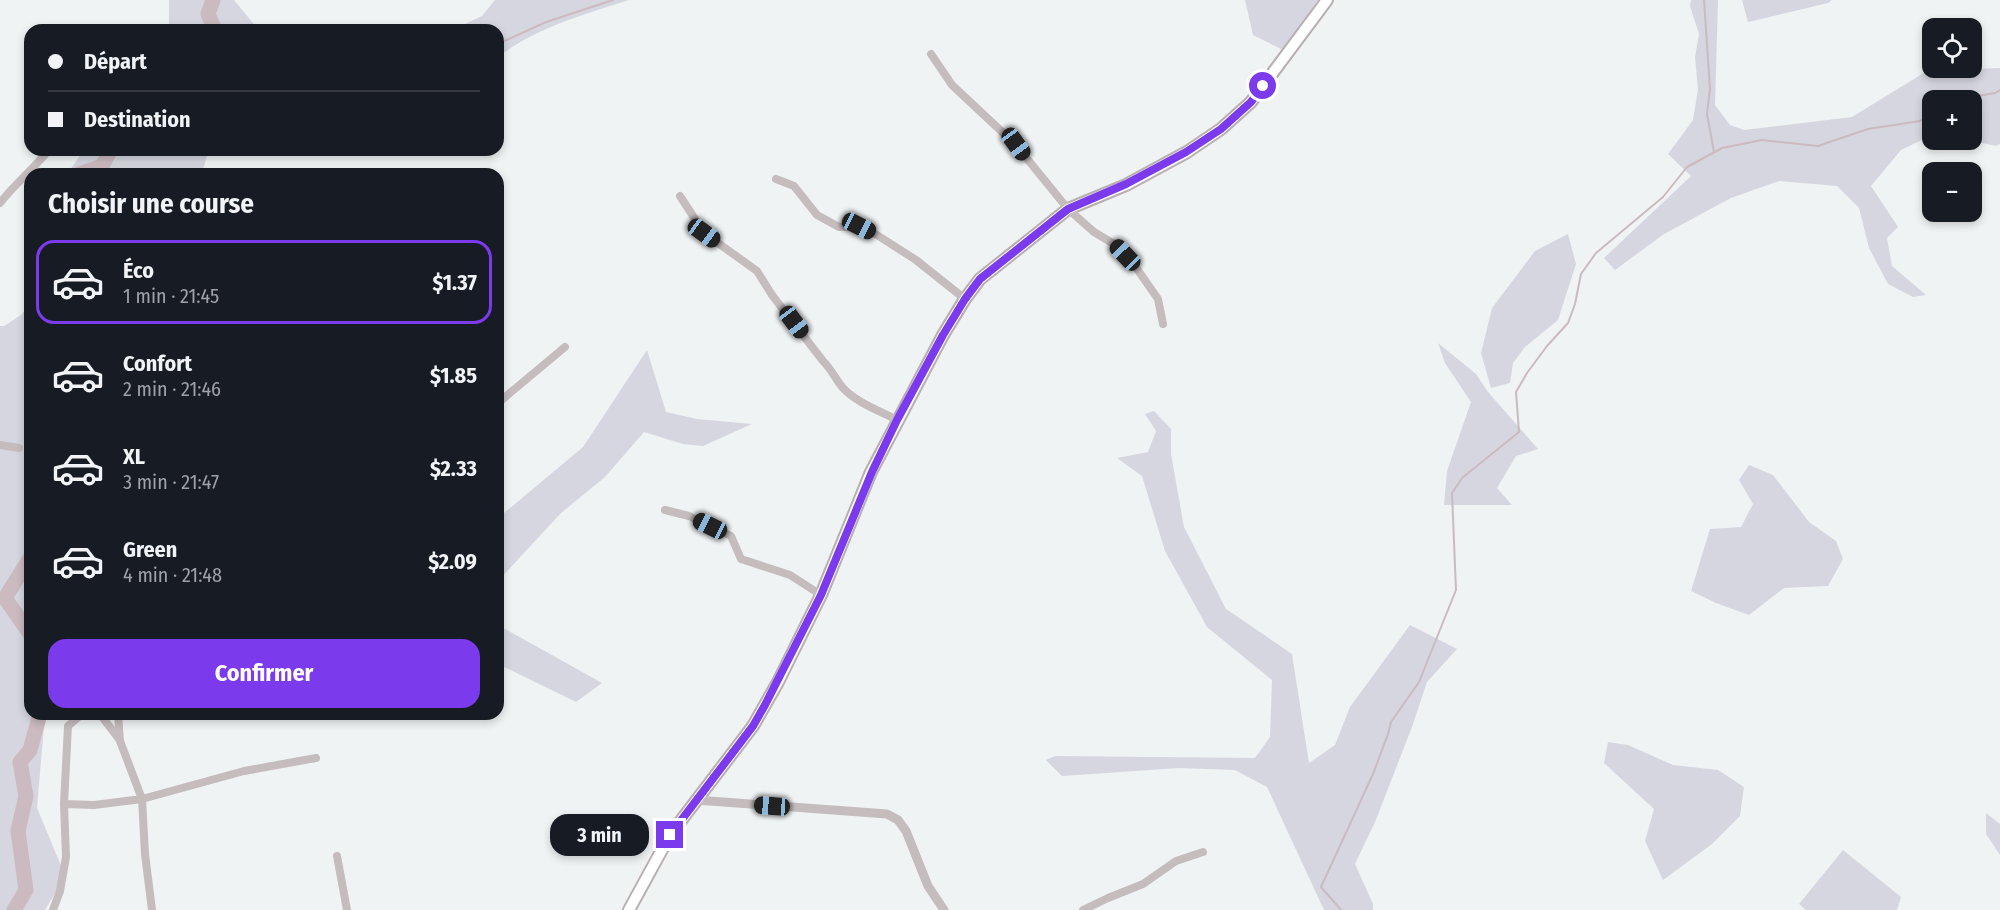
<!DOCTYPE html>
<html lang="fr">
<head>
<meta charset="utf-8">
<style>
  body { margin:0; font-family:"Fira Sans Condensed",sans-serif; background:#20242c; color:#f1f3f6; height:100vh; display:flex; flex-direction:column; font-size:22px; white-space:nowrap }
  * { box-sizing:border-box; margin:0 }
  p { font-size:20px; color:#9ea1a6 }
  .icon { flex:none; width:33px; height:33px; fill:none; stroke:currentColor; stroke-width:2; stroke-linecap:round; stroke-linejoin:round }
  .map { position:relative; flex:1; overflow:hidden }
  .drawer { position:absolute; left:24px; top:168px; width:480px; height:552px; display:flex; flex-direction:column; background:#171b24; border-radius:18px; box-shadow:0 3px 9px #0003 }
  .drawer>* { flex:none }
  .banner { position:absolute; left:24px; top:24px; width:480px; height:132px; border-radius:18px; box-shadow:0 3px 9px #0003; display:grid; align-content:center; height:132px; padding:0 24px; background:#171b24 }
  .tools { position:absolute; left:1922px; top:18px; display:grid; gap:12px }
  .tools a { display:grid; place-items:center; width:60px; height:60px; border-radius:12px; background:#171b24; box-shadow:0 3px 9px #0003; font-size:30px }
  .end { position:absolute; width:27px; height:27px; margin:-14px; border:8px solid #7c3aed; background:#fff; box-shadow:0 0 0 3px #fff }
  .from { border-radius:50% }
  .bubble { position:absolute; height:42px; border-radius:18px; background:#171b24; box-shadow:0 3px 9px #0003; font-size:20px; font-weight:700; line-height:42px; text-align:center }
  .car { position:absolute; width:18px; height:36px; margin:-18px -9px; border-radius:8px; box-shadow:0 0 4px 2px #0007; background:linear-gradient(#222 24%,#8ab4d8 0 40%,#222 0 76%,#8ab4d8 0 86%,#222 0) }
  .banner b { display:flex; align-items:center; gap:21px; height:57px; font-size:22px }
  .banner b+b { border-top:2px solid #363941 }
  .banner i { width:15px; height:15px; background:#f1f3f6 }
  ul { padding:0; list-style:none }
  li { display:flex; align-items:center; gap:18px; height:84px; margin:0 12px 9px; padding:0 12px; border:3px solid transparent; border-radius:18px }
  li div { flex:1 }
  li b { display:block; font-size:22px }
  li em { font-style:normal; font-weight:700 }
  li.on { border-color:#7c3aed }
  li>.icon { width:54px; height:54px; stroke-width:1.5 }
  h2 { padding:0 24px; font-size:27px; line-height:72px }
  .action { display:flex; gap:12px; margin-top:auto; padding:12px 24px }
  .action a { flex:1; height:69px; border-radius:18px; background:#7c3aed; color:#fff; font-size:24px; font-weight:700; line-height:69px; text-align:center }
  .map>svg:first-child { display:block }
  .green { fill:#d6d6e0 }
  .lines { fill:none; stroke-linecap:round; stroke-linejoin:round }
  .stream { stroke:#cbbac0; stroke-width:2 }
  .river { stroke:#cbbac0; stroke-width:15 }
  .secondary-casing { stroke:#b9afb1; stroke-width:14 }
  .minor { stroke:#c5bcbe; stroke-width:8 }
  .tertiary { stroke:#c5bcbe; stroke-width:9 }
  .secondary { stroke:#fff; stroke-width:10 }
  .route { stroke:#7c3aed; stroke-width:8 }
</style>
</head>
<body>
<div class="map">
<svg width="2000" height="910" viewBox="0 0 2000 910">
  <rect width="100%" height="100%" fill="#f0f3f4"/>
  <path class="green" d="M169 0H234L253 23 261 30H169Z
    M495 0H629C583 15 537 27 498 57V30H452L482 16Z
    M1245 0H1318L1283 50 1253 35Z
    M1691 0H1718L1715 105 1730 125 1744 130 1852 117 1927 71 2000 68V144L1996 146 1968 140H1971V100H1932V135L1901 150 1871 186 1898 227 1887 238 1892 266 1926 295 1913 297 1888 284 1869 248 1859 208 1837 186 1779 181 1731 198 1664 234 1615 270 1604 258 1691 176 1668 154 1693 120 1698 90 1695 57 1699 34 1690 6Z
    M1742 0H1832L1828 3 1748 22Z
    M84 150H209L203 169 192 174H67Z
    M1568 234 1576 264 1558 320 1525 347 1513 363 1510 383 1491 388 1481 353 1492 308 1535 251Z
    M30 304V714H45L37 808 62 868 60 885 45 910H0V326H4L21 315Z
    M1438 343 1476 374 1488 392 1538 449 1516 456 1497 488 1512 505H1444L1447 471 1471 402 1445 363Z
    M647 350 666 412 697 419 752 424 703 446 683 444 644 432 605 477 561 513 498 581V518L583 447Z
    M1154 411 1171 429V454L1184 527 1226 609 1292 654 1309 763 1335 745 1350 707 1410 625 1457 649 1427 682 1412 727 1375 822 1355 864 1373 904V910H1324L1267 787 1235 770 1179 768 1062 776 1046 760 1055 756 1255 758 1270 737 1272 680 1207 627 1165 551 1142 476 1117 458 1148 452 1156 431 1145 414Z
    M1749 465 1773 475 1809 522 1836 541 1843 559 1828 586 1784 588 1749 615 1716 603 1691 591 1710 529 1741 527 1753 504 1739 480Z
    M498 625 602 683 576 702 498 664Z
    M1608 742 1628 745 1673 765 1718 770 1744 787 1740 816 1712 844 1663 880 1645 841 1654 809 1604 763Z
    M1986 813 2000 824V855L1986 834Z
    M1843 850 1901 897 1897 910H1806L1799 904Z"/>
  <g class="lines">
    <path class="stream" d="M1704 0 1710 89 1707 114 1714 152
      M498 44 546 22 613 0
      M1954 100 1995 93 2000 90
      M1341 910 1321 887 1373 774 1388 734 1391 722 1419 682 1456 590 1452 493 1462 478 1519 432 1516 392 1527 373 1547 346 1568 323 1575 304 1581 274 1596 253 1663 197 1687 167 1722 148 1762 140 1818 146 1868 129 1920 121 1932 114"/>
    <path class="river" d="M213 0 208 14 215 30
      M79 174 102 166 108 155 106 150
      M30 558 5 598 30 634
      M14 910 26 890 18 831 26 796 20 762 30 750 40 714"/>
    <defs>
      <path id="secondary" d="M629 910 670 835 753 726 778 682 821 595 871 472 943 335 965 299 980 279 1068 209 1126 185 1187 152 1221 129 1251 102 1327 0"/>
    </defs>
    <use href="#secondary" class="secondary-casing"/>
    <path class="minor" d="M931 54 952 85 1015 144 1068 209 1094 232 1114 244 1135 266 1158 299 1163 324
      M776 179 794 186 817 215 839 227 859 226 877 235 916 260 965 299
      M680 196 704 233 757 271 772 295 823 361C832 370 836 380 843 388 857 403 880 411 897 420
      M0 203C15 184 33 169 49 150
      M498 403 565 347
      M0 445 19 448
      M665 510 689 516 731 536 741 559 790 575 821 595
      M100 714 119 739
      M118 714 120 741 142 799 145 854 152 910
      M64 804 94 805 142 799 244 771 316 758
      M337 856 347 910
      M53 910 60 891 66 857 64 804 68 726 82 714
      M1083 910 1108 898 1143 884 1176 861 1203 852"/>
    <path class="tertiary" d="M696 800 887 814 898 820 906 831 928 886 944 910"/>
    <use href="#secondary" class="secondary"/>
  </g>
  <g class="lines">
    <path class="route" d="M670 835 753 726 765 705 821 595 872 472 897 420 943 335 965 299 980 279 1068 209 1126 184 1186 152 1221 129 1251 102 1263 86"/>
  </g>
</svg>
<div class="tools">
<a><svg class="icon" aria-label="locate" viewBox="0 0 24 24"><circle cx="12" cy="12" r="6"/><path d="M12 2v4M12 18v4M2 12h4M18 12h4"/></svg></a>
<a>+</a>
<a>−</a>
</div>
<i class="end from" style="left:1263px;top:86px"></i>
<i class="end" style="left:670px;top:835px"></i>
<div class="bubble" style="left:550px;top:814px;width:99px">3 min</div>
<i class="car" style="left:1016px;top:144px;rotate:144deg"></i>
<i class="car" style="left:859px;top:226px;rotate:117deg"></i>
<i class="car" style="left:704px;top:233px;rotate:126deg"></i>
<i class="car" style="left:1125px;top:255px;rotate:316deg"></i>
<i class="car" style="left:794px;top:322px;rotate:143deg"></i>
<i class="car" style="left:710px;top:526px;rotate:296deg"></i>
<i class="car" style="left:772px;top:806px;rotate:274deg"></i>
<div class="banner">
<b><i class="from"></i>Départ</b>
<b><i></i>Destination</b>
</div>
<section class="drawer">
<h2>Choisir une course</h2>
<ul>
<li class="on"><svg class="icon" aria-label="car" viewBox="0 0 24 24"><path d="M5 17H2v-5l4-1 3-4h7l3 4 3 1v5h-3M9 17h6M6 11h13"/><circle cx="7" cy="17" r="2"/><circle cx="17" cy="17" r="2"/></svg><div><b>Éco</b><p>1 min · 21:45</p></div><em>$1.37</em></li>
<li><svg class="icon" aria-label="car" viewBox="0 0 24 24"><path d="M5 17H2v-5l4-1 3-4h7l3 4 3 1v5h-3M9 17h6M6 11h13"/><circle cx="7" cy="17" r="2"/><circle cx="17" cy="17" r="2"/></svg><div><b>Confort</b><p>2 min · 21:46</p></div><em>$1.85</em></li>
<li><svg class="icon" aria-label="car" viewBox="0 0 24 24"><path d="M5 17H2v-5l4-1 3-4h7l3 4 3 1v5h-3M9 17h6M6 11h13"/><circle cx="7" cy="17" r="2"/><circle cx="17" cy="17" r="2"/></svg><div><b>XL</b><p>3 min · 21:47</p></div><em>$2.33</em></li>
<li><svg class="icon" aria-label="car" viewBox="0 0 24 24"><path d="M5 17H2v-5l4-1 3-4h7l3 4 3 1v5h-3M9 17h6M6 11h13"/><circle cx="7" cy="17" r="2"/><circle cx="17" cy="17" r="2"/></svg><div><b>Green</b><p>4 min · 21:48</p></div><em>$2.09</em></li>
</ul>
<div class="action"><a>Confirmer</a></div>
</section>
</div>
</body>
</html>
